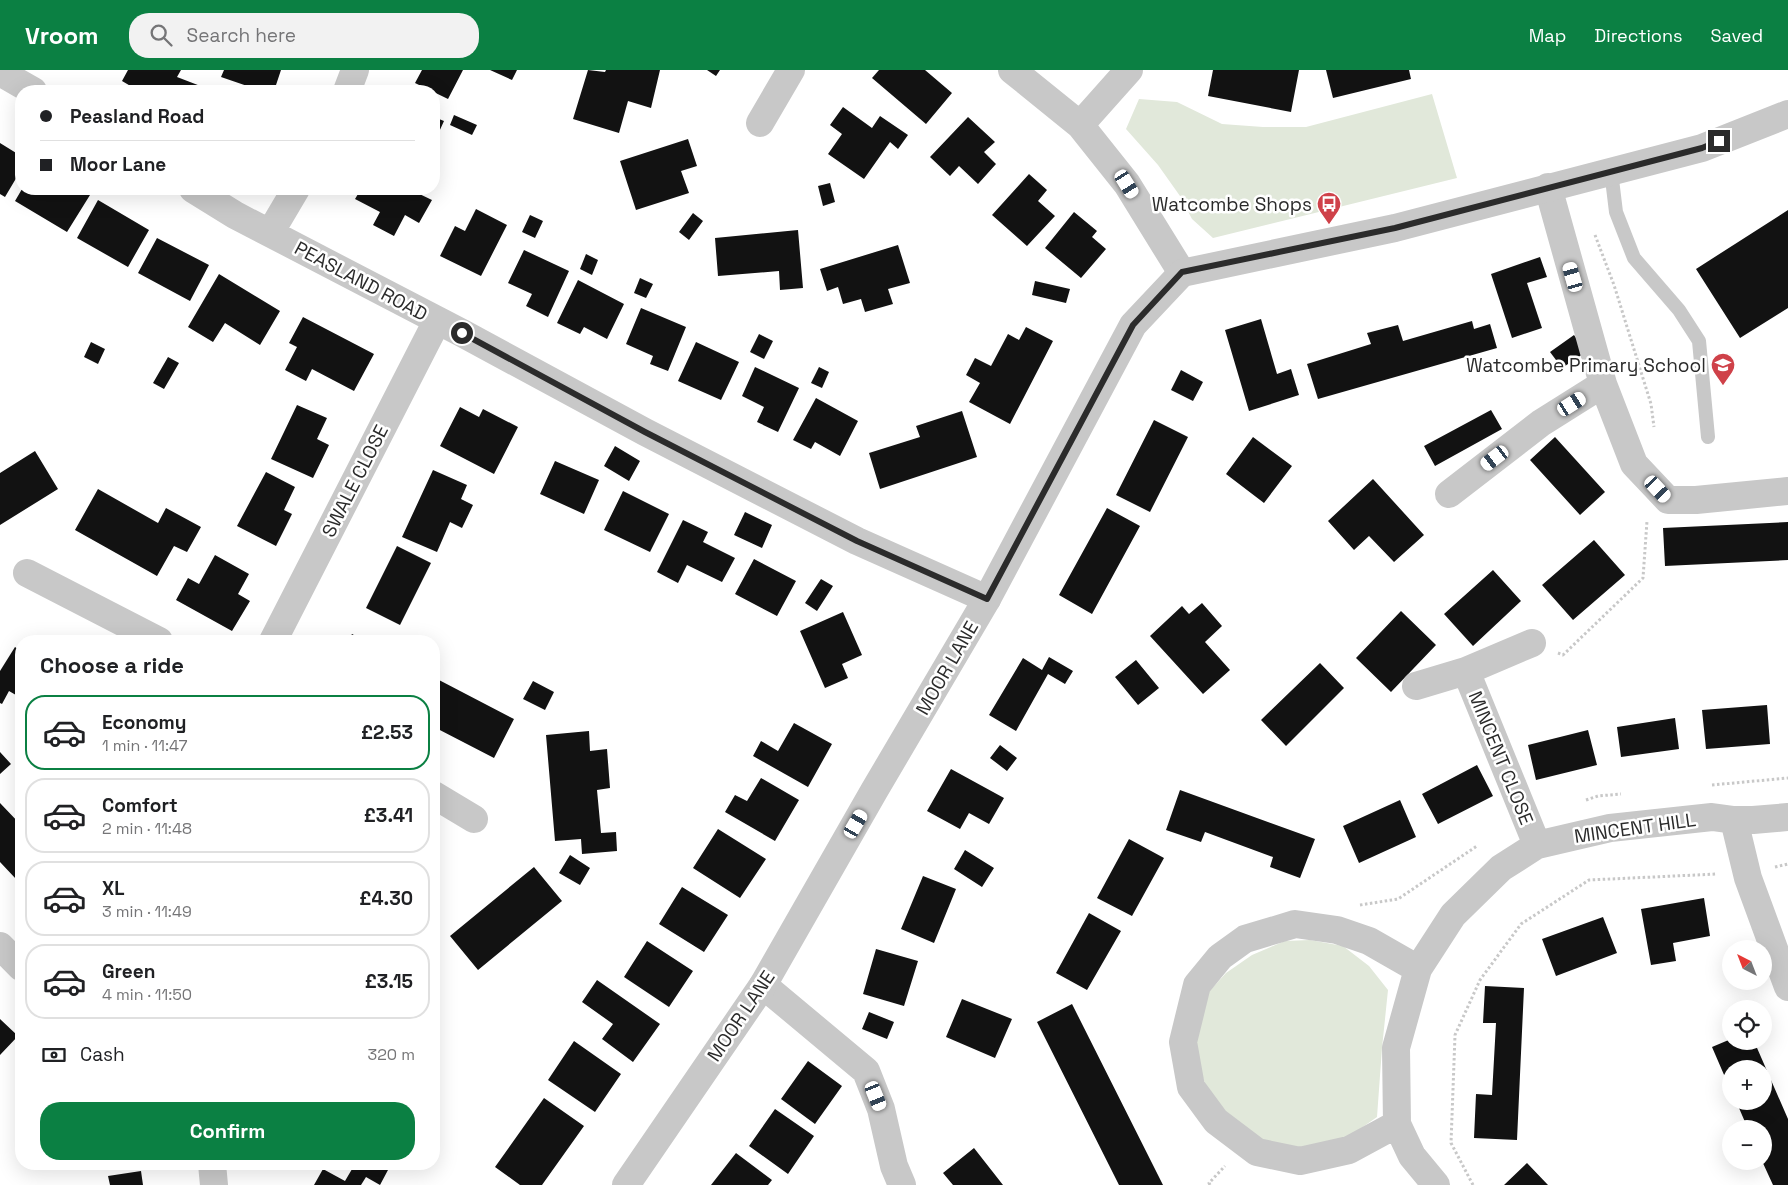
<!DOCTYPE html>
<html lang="en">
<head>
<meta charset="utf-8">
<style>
  body { margin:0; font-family:"Space Grotesk",sans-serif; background:#f2f2f2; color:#202124; height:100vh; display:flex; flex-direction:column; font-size:19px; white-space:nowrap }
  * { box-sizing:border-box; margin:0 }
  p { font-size:16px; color:#757577 }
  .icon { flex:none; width:28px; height:28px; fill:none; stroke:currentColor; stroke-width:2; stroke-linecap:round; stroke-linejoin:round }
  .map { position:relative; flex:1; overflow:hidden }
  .details { position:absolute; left:15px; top:565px; width:425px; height:535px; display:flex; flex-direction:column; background:#fff; border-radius:20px; box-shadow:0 5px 20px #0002 }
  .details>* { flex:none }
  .guide { position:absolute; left:15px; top:15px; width:425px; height:110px; border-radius:20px; box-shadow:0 5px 20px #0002; display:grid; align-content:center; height:110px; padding:0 25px; background:#fff }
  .needle { width:32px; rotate:318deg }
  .controls { position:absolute; left:1722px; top:870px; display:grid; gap:10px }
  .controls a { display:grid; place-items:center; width:50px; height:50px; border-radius:50%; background:#fff; box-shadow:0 5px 20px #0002; font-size:25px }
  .end { position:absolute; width:22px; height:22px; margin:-11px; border:6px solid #2b2b2b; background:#fff; box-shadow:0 0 0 2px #fff }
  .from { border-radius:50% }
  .car { position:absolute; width:15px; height:30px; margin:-15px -8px; border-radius:6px; box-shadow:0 0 4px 1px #0007; background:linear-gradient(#fff 24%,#345 0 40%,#fff 0 76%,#345 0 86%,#fff 0) }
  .guide b { display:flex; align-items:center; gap:18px; height:48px; font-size:19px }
  .guide b+b { border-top:1px solid #e0e0e0 }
  .guide i { width:12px; height:12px; background:#202124 }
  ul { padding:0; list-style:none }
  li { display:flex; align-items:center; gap:15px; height:75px; margin:0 10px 8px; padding:0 15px; border:2px solid #e0e0e0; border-radius:20px }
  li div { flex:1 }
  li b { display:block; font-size:19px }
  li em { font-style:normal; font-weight:800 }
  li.on { border-color:#0b8043 }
  li>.icon { width:45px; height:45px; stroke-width:1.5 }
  h2 { padding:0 25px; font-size:22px; line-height:60px }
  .pay { display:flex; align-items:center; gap:12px; height:55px; padding:0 25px; font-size:19px }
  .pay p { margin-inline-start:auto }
  .button { display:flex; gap:10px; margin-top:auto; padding:10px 25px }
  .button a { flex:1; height:58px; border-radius:20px; background:#0b8043; color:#fff; font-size:20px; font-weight:800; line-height:58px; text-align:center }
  header { display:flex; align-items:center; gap:30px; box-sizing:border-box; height:70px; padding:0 25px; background:#0b8043; color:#fff }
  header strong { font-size:24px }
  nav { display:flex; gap:28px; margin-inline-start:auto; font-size:18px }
  .search { width:350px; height:45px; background:#f2f2f2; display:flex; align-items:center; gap:12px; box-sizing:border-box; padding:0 18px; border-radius:20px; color:#757577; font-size:19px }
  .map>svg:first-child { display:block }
  .green { fill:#e1e8da }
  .building { fill:#121212 }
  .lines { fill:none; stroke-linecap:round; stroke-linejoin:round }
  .path { stroke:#c8c8c8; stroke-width:3; stroke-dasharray:2.5 2.5; stroke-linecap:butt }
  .service { stroke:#c8c8c8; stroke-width:14 }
  .minor { stroke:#c8c8c8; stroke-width:28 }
  .tertiary { stroke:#c8c8c8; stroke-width:28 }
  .route { stroke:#2b2b2b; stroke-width:6 }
  .labels { text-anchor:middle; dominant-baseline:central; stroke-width:5; stroke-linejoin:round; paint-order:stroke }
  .poi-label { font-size:19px; fill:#2b2b2b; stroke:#fff; text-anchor:end }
  .street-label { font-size:19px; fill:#2b2b2b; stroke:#fff }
</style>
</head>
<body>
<header>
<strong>Vroom</strong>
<div class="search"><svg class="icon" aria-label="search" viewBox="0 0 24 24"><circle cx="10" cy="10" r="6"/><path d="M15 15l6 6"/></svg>Search here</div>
<nav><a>Map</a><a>Directions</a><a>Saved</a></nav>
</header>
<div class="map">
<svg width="1788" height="1115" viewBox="0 0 1788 1115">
  <rect width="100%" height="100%" fill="#fff"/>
  <path class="green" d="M1432 24 1457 108 1213 168 1192 149 1180 126 1158 95 1126 59 1139 29 1177 32 1222 54 1263 57H1306Z
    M1310 870 1343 876 1369 896 1388 920 1382 978 1377 1047 1340 1073 1305 1079 1262 1072 1227 1048 1208 1021 1198 996 1195 958 1206 925 1226 903 1252 885 1285 871Z"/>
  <path class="building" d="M128 0H181L177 7 203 17 201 21H139L122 11Z
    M224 0H281L274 21H262L221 7Z
    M422 0H463L448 29 415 13Z
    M490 0H517L512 10Z
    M588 0 605 2 606 0H660L651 38 628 31 619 63 573 49Z
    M707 0H720L716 6Z
    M879 0H925L952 23 926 54 872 8Z
    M1213 0H1299L1291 42 1208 26Z
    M1326 0H1409L1411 9 1333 28Z
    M843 37 872 58 880 46 908 65 898 79 890 72 864 109 828 84 842 64 830 55Z
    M454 45 477 55 472 65 450 55Z
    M434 47 444 51 434 73Z
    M968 47 995 72 984 82 996 94 978 114 959 96 950 106 930 87Z
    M688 69 697 96 681 101 689 123 636 140 620 91Z
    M0 73 21 86V100L5 127 0 124Z
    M1029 104 1047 120 1038 131 1055 146 1027 176 992 145Z
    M830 113 835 132 823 136 818 116Z
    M22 119H80L90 125 67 162 15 131Z
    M361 119H409L432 130 419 153 405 145 394 166 373 155 380 142 355 129Z
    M98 130 149 160 128 197 77 168Z
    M476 139 507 155 481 206 440 186 455 156 465 161Z
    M1788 140V238L1740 268 1696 199Z
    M1074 142 1097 161 1092 167 1106 179 1081 208 1045 178Z
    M693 143 703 151 689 170 679 162Z
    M530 145 543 151 535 168 522 162Z
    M798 160 803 218 780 220 779 201 718 206 715 168Z
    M157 168 209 195 190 231 138 203Z
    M898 175 910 213 888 219 893 234 865 242 861 229 843 234 838 217 827 221 820 199Z
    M524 180 569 201 548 247 526 236 532 224 508 213Z
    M586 184 598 190 592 205 580 199Z
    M1540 187 1547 207 1527 213 1542 258 1512 268 1491 204Z
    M219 204 280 241 260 275 225 253 213 272 188 257Z
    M640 208 653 214 646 228 634 223Z
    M578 210 624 234 607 269 584 257 580 264 557 253Z
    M1035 211 1070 219 1066 233 1032 225Z
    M641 238 686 257 668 301 650 294 653 286 626 274Z
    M303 247 374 284 354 321 312 299 306 311 285 300 297 277 289 273Z
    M1261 249 1277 304 1291 299 1299 325 1249 341 1225 260Z
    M1472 251 1474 259 1490 254 1497 278 1318 329 1307 294 1371 274 1367 263 1398 255 1403 271Z
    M1026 257 1053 271 1010 354 969 332 980 313 966 305 975 288 991 296 1008 264 1019 270Z
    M759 264 773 271 764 289 750 282Z
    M1574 265 1586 282 1562 298 1550 282Z
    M91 272 105 279 98 294 84 287Z
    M696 272 739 292 721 330 678 311Z
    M168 287 179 293 164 319 153 313Z
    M755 297 799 318 778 362 757 352 764 337 742 326Z
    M819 297 829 302 822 318 811 313Z
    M1181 300 1203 312 1193 331 1171 320Z
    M816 328 858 351 840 386 815 372 811 379 793 370Z
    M297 335 327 348 317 369 329 375 313 408 271 389Z
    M460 337 479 347 483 339 518 357 494 404 440 376Z
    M1491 340 1502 359 1435 396 1424 376Z
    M962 341 977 387 880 419 869 383 920 367 916 356Z
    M1154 350 1188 367 1150 442 1116 425Z
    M1253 367 1292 396 1264 433 1226 404Z
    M1555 367 1605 422 1580 445 1530 390Z
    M615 376 640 391 629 411 604 396Z
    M35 381 58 419 0 455V403Z
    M555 391 599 410 584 444 540 424Z
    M433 400 467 415 461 429 473 435 462 458 450 452 437 482 402 467Z
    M266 402 295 417 284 440 292 444 276 476 237 456Z
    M1373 409 1424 465 1394 492 1369 466 1354 480 1328 451Z
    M98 419 158 453 166 438 201 457 187 482 174 476 157 506 75 460Z
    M623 421 669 444 650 482 604 460Z
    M1107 438 1140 456 1092 544 1059 525Z
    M745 442 772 455 762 478 734 465Z
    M683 450 708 462 703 472 735 488 722 512 687 495 678 513 657 502Z
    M1788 452V490L1665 496 1663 458Z
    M1594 470 1625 505 1573 550 1542 515Z
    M397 476 431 493 400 555 366 538Z
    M215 485 249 504 238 524 250 531 232 561 176 530 188 508 199 514Z
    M754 489 796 511 777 546 735 524Z
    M1493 500 1521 531 1473 576 1444 544Z
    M821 509 833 516 817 541 805 533Z
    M1202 533 1222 556 1205 572 1230 600 1203 624 1150 566 1182 536 1189 544Z
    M1401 541 1436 575 1391 622 1356 588Z
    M843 542 862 585 842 594 848 608 825 618 800 561Z
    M352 564 365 571H348Z
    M15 577 21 581V628L9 621 2 634 0 633V601Z
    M1049 587 1073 601 1065 614 1048 604 1016 661 989 645 1023 588 1042 600Z
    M1136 590 1159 618 1138 635 1115 607Z
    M1320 593 1344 618 1286 676 1261 650Z
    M439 610 514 649 494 688 434 657V619Z
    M533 611 554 622 545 640 523 629Z
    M1767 635 1770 674 1706 679 1702 640Z
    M1675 648 1679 679 1621 687 1617 657Z
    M794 653 832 674 808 717 753 686 761 671 778 681Z
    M1588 660 1597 695 1536 710 1528 675Z
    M589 661 590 681 607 679 610 718 597 720 601 763 616 762 617 781 582 784 581 769 555 771 546 665Z
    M1000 675 1017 688 1007 701 990 688Z
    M0 682 11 694 0 704Z
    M1477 695 1493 726 1438 754 1422 724Z
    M951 699 1004 728 989 754 969 743 960 759 927 741Z
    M761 708 799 730 775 771 725 742 735 725 747 731Z
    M1180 720 1315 769 1300 808 1270 797 1273 787 1205 762 1201 772 1166 760Z
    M1400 730 1416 767 1359 793 1343 756Z
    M0 733 21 755V803L16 809 0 792Z
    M718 759 766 789 740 828 693 798Z
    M1129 769 1164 788 1132 846 1097 828Z
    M965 780 994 798 982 817 954 799Z
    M570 785 590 798 580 815 559 803Z
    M534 797 562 831 478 900 450 866Z
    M923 806 956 819 934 873 901 859Z
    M682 817 728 845 704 882 659 854Z
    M1704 828 1710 866 1673 873 1676 891 1651 895 1641 839Z
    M1089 843 1121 861 1087 920 1056 903Z
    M1603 847 1617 883 1556 906 1542 869Z
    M647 871 693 901 669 937 624 907Z
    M876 879 918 891 904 936 863 924Z
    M597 910 660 954 633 992 602 969 613 954 582 932Z
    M1485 916 1524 918 1517 1070 1474 1068 1476 1024 1492 1025 1496 953H1483Z
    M962 929 1012 949 995 988 946 967Z
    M1072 934 1163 1115H1119L1037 952Z
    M869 942 894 952 887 969 862 959Z
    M0 949 18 966 0 985Z
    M1731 969V971H1754L1788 1049V1115H1773L1762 1091H1764V1059H1748L1736 1031H1764V999H1731V1021L1712 977Z
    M574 971 621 1004 595 1042 548 1010Z
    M808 991 842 1016 815 1054 781 1029Z
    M544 1028 584 1056 542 1115H520L495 1097Z
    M775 1039 814 1066 788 1104 749 1076Z
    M974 1078 1003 1115H953L943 1103Z
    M736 1083 772 1110 768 1115H711Z
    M1527 1093 1548 1115H1504Z
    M355 1094H376L388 1100 380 1115 366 1107 361 1115H314L323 1099 345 1111Z
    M141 1101 143 1115H110L108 1106Z"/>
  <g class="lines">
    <path class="path" d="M1595 165 1614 215 1651 334 1654 357
      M1558 583 1563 585 1643 508 1647 451
      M1712 715 1788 708
      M1586 730 1598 726 1621 724
      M1775 797 1788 794
      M1360 835 1398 829 1477 776
      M1210 1115 1209 1113 1225 1096
      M1473 1115 1451 1073 1455 965 1480 910 1521 854 1589 810 1717 804"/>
    <path class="service" d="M1611 101 1616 142 1634 188 1679 240 1699 271 1708 367"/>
    <path class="minor" d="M1012 0 1080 55 1127 114 1182 203
      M0 2 33 21
      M347 21 355 0
      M760 53 791 0
      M1080 55 1129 0
      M1548 117 1603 314 1634 394 1668 430H1696L1788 421
      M193 119 235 145 462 263 645 362 857 471 987 529
      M270 163 296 119
      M1449 424 1541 353 1603 314
      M27 503 159 571
      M273 571 437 251
      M1466 601 1537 775
      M1416 616 1466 601 1532 573
      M434 725 474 749
      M1734 750 1748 808 1788 917
      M0 876 21 897
      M763 915 866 1001 881 1039 894 1096 902 1115
      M1397 1054 1349 1080 1300 1091 1257 1082 1216 1051 1191 1017 1183 972 1197 915 1220 887 1245 869 1295 854 1337 860 1369 871 1418 899
      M212 1094 214 1115
      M1436 1115 1412 1086 1397 1054 1396 978 1418 899 1453 845 1501 798 1537 775 1610 758 1712 747 1734 750H1753L1788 747"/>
    <path class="tertiary" d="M626 1115 763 915 874 721 987 529 1133 255 1182 203 1395 158 1702 78 1788 44"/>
  </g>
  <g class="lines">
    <path class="route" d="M462 263 645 362 857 471 987 529 1133 255 1182 202 1395 158 1702 78 1719 71"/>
  </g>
  <defs>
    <symbol id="bus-pin" viewBox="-11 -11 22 30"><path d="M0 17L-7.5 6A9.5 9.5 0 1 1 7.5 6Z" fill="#cf4149" stroke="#fff"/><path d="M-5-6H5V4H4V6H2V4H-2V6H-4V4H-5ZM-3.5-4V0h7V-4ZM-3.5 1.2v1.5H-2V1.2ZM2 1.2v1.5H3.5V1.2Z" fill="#fff"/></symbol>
    <symbol id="school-pin" viewBox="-11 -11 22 30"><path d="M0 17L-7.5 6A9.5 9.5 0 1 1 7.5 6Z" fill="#cf4149" stroke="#fff"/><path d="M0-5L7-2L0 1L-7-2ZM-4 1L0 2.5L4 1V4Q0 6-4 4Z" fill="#fff"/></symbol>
  </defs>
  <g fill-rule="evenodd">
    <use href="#bus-pin" x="1315" y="120" width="28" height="38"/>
    <use href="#school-pin" x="1709" y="281" width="28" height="38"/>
  </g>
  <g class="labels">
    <g class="poi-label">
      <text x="1312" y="134">Watcombe Shops</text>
      <text x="1706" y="295">Watcombe Primary School</text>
    </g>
    <g class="street-label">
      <text transform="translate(361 211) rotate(28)">PEASLAND ROAD</text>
      <text transform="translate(355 411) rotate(-63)">SWALE CLOSE</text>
      <text transform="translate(947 598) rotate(-60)">MOOR LANE</text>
      <text transform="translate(1501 688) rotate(68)">MINCENT CLOSE</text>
      <text transform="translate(1635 758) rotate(-8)">MINCENT HILL</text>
      <text transform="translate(741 946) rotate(-56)">MOOR LANE</text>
    </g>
  </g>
</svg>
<div class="controls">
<a><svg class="needle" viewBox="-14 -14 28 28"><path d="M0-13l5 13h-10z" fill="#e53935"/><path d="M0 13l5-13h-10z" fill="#757577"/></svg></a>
<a><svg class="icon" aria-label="locate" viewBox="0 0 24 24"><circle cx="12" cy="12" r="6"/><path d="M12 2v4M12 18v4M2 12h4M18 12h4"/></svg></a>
<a>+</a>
<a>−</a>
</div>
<i class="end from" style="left:462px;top:263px"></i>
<i class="end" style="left:1719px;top:71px"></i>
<i class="car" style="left:1127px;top:114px;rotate:148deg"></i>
<i class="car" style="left:1573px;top:207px;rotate:344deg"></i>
<i class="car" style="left:1572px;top:334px;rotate:58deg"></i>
<i class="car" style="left:1495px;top:388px;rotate:233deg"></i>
<i class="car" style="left:1658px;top:419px;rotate:137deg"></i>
<i class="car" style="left:856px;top:754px;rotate:30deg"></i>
<i class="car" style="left:876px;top:1026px;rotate:158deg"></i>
<div class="guide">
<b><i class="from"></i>Peasland Road</b>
<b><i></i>Moor Lane</b>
</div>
<section class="details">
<h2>Choose a ride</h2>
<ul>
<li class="on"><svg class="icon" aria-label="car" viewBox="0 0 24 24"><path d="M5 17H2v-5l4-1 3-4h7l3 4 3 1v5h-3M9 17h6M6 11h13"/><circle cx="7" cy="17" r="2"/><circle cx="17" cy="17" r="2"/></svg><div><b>Economy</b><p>1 min · 11:47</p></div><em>£2.53</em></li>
<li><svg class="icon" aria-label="car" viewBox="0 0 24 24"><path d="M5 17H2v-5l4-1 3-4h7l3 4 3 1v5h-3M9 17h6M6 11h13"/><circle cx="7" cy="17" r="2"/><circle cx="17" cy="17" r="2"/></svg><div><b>Comfort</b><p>2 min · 11:48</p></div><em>£3.41</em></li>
<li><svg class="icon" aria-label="car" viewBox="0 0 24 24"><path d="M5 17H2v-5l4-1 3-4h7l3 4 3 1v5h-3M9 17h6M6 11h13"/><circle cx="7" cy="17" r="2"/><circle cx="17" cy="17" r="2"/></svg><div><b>XL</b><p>3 min · 11:49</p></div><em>£4.30</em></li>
<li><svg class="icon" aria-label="car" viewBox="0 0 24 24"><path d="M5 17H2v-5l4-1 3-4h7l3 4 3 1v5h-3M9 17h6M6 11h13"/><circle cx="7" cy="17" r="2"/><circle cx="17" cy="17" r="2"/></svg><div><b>Green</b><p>4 min · 11:50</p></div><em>£3.15</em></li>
</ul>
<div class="pay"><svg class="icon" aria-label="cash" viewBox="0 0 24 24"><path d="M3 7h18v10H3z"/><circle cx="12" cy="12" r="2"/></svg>Cash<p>320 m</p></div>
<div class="button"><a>Confirm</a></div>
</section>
</div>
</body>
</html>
